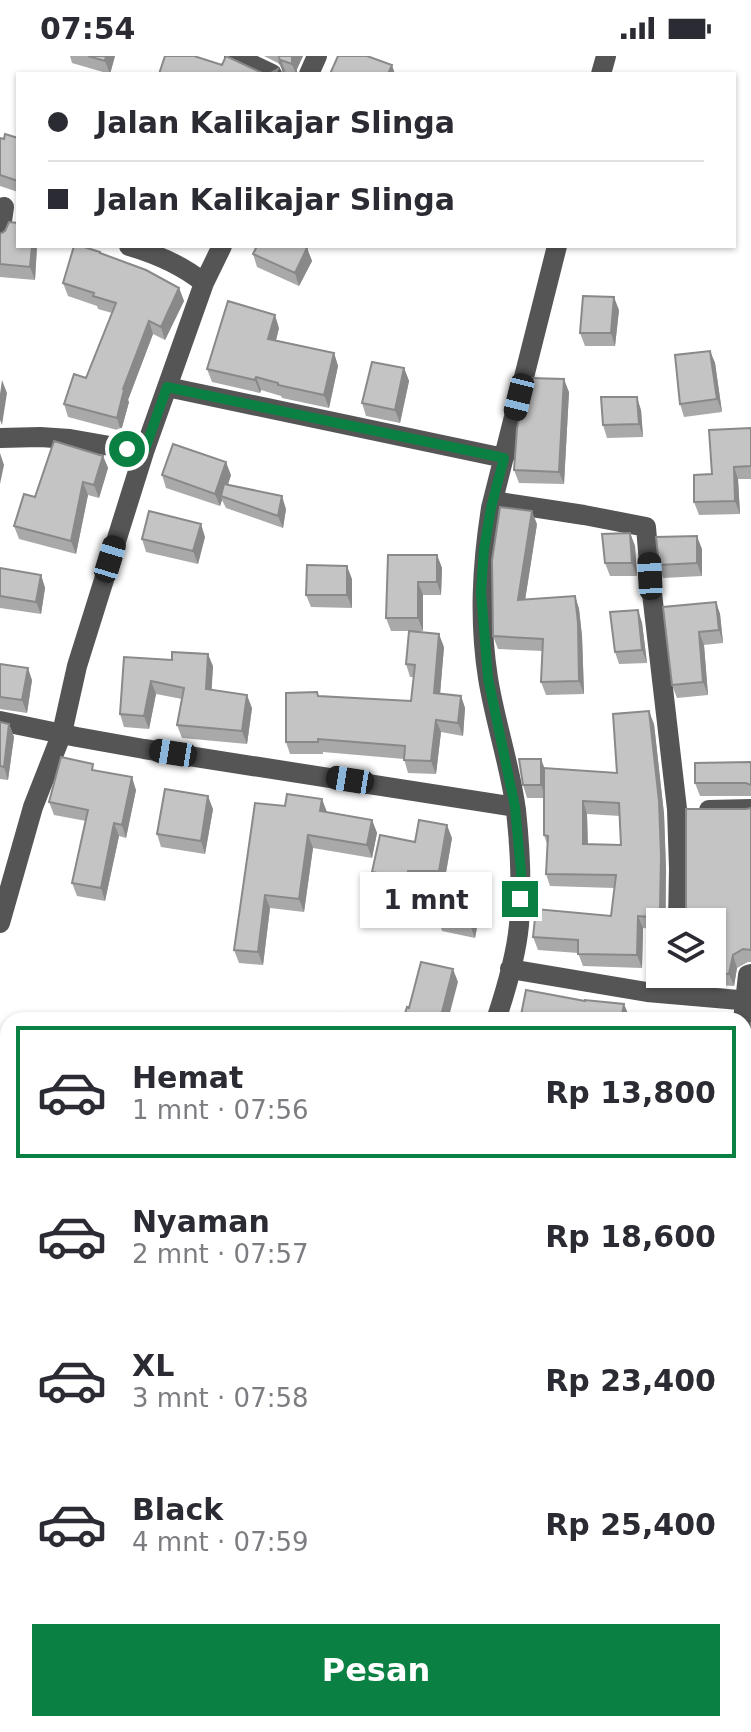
<!DOCTYPE html>
<html lang="id">
<head>
<meta charset="utf-8">
<style>
  body { margin:0; font-family:"DejaVu Sans",sans-serif; background:#f7f7f7; color:#2b2b33; height:100vh; display:flex; flex-direction:column; font-size:30px; white-space:nowrap }
  * { box-sizing:border-box; margin:0 }
  p { font-size:26px; color:#7c7c81 }
  .icon { flex:none; width:44px; height:44px; fill:none; stroke:currentColor; stroke-width:2; stroke-linecap:round; stroke-linejoin:round }
  .map { position:relative; flex:1; overflow:hidden }
  .sheet { position:absolute; left:0px; top:956px; width:752px; height:720px; display:flex; flex-direction:column; background:#fff; border-radius:24px 24px 0 0; box-shadow:0 2px 6px #0004 }
  .sheet>* { flex:none }
  .hud { position:absolute; left:16px; top:16px; width:720px; height:176px; border-radius:0px; box-shadow:0 2px 6px #0004; display:grid; align-content:center; height:176px; padding:0 32px; background:#fff }
  .buttons { position:absolute; left:646px; top:852px; display:grid; gap:16px }
  .buttons a { display:grid; place-items:center; width:80px; height:80px; border-radius:0px; background:#fff; box-shadow:0 2px 6px #0004; font-size:40px }
  .end { position:absolute; width:36px; height:36px; margin:-18px; border:10px solid #0b8043; background:#fff; box-shadow:0 0 0 4px #fff }
  .from { border-radius:50% }
  .bubble { position:absolute; height:56px; border-radius:0px; background:#fff; box-shadow:0 2px 6px #0004; font-size:26px; font-weight:700; line-height:56px; text-align:center }
  .car { position:absolute; width:24px; height:48px; margin:-24px -12px; border-radius:10px; box-shadow:0 0 6px 2px #0007; background:linear-gradient(#222 24%,#8ab4d8 0 40%,#222 0 76%,#8ab4d8 0 86%,#222 0) }
  .hud b { display:flex; align-items:center; gap:28px; height:76px; font-size:30px }
  .hud b+b { border-top:2px solid #e1e1e2 }
  .hud i { width:20px; height:20px; background:#2b2b33 }
  ul { padding:14px 0 0; list-style:none }
  li { display:flex; align-items:center; gap:24px; height:132px; margin:0 16px 12px; padding:0 16px; border:4px solid transparent; border-radius:0px }
  li div { flex:1 }
  li b { display:block; font-size:30px }
  li em { font-style:normal; font-weight:700 }
  li.selected { border-color:#0b8043 }
  li>.icon { width:72px; height:72px; stroke-width:1.5 }
  .button { display:flex; gap:16px; margin-top:auto; padding:16px 32px }
  .button a { flex:1; height:92px; border-radius:0px; background:#0b8043; color:#fff; font-size:32px; font-weight:700; line-height:92px; text-align:center }
  .status { display:flex; justify-content:space-between; align-items:center; height:56px; padding:0 40px; background:#fff; direction:ltr }
  .status svg { height:22px; fill:currentColor }
  .map>svg:first-child { display:block }
  .lines { fill:none; stroke-linecap:round; stroke-linejoin:round }
  .minor { stroke:#555; stroke-width:20 }
  .wall { fill:#a9a9a9; fill-rule:evenodd }
  .shaded-wall { fill:#898989 }
  .building { fill:#c4c4c4; stroke:#898989; stroke-width:2; fill-rule:evenodd }
  .route { stroke:#0b8043; stroke-width:10 }
</style>
</head>
<body>
<div class="status"><b>07:54</b><svg viewBox="0 0 49 12"><path d="M0 12V9h3v3zM5 12V6h3v6zM10 12V3h3v9zM15 12V0h3v12zM26 1h20v11H26zM47 4h2v5h-2z"/></svg></div>
<div class="map">
<svg width="751" height="1676" viewBox="0 0 751 1676">
  <rect width="100%" height="100%" fill="#fff"/>
  <g class="lines">
    <path class="minor" d="M234 0 272 18
      M309 18 317 0
      M601 18 606 0
      M0 179 4 151
      M129 190C156 198 182 209 204 227
      M167 331 504 402
      M0 382 40 381 70 383 144 396
      M493 445 584 459 646 471 650 520 677 753 679 813 678 866
      M0 665 77 681 144 693 515 751
      M709 754 751 753
      M0 867 33 751 62 677 77 610 144 396 204 227 222 190
      M510 913 647 936 751 945
      M496 964C506 934 516 901 519 869 522 831 520 791 516 754 510 709 495 666 488 622 479 564 482 510 491 452L557 190
      M743 964 748 919 751 918
      M0 1336 8 1338
      M744 1541 751 1547
      M365 1668 367 1676
      M504 1668 515 1676
      M253 1676 254 1668"/>
  </g>
  <path class="wall" d="M70 0H115L110 18 72 7Z
    M264 0H303L297 13V18L286 17 278 7Z
    M0 82H18V136L0 130Z
    M0 178 37 190 35 224 0 221Z
    M307 192 312 205 299 230 257 211 253 198Z
    M101 198 179 232 184 245 165 284 153 278 128 344 129 346 121 375 68 361 64 348 86 322 112 257 98 253 97 250 68 240 63 227Z
    M619 254 615 290H585L580 277Z
    M279 272 276 284 334 297 338 310 329 352 282 342 281 340 261 334 260 337 212 326 207 313Z
    M710 295 715 307 722 356 684 361 680 348Z
    M404 312 409 325 400 367 366 360 362 347Z
    M569 336 564 428 519 427 514 414Z
    M641 354 643 381 607 382 603 369Z
    M751 372V423H738L740 458 699 459 694 446 712 418Z
    M103 400 108 412 99 442 88 439 76 498 19 483 14 470 35 441Z
    M162 419H231L228 429 286 453 283 472 226 452 222 444 220 450 166 432Z
    M537 468 525 544 575 540 579 553 582 580 584 638 546 639 541 626 543 595 498 593 493 580Z
    M630 477 635 490 637 520H610L605 507Z
    M205 481 198 508 146 496 142 483Z
    M702 493V520L663 522 659 509Z
    M437 499 442 512 441 539H423V575H391L386 562Z
    M0 512 41 519 45 532 41 558 0 552Z
    M352 523V552L311 551 306 539Z
    M716 546 720 558 723 587 704 589 708 639 677 642 672 629Z
    M638 554 642 567 647 607 619 608 615 596Z
    M444 591 440 638 461 640 465 652 463 680 441 676 436 718 408 717 404 703 323 696V698H290L286 686 319 640 411 645 414 621H410L406 608Z
    M124 601 213 610 211 634 252 652 247 688 182 682 177 669 182 643 156 638 149 673 124 671 120 658Z
    M0 608 32 624 27 657 0 653Z
    M0 666 9 668 14 681 8 724 0 723Z
    M654 668 664 758 666 813V866H660V874L643 872 642 912 583 910 578 897 538 894 533 881 611 860 614 832 550 830 546 818 547 788 544 779V742H527L523 729 544 712 617 717ZM587 758 620 760 621 789 588 788Z
    M751 706V740H700L695 727Z
    M96 715 136 734 126 782 119 780 105 845 77 840 72 827 86 765 54 759 49 746Z
    M255 747 327 756 372 764 377 777 372 802 313 792 304 856 270 852 263 909 239 907 234 894Z
    M751 752V906H748L737 912 734 930 689 927 686 918H712V866H682L681 863 746 753Z
    M213 753 205 798 161 791 157 778Z
    M452 782 444 828H413L412 834 408 833V835L377 829 372 816 415 786Z
    M479 861 475 882 442 875 437 862Z
    M751 966V1043H749L745 1030Z
    M744 1102H751V1163H744Z
    M0 1253 8 1255V1303L6 1304 0 1303Z
    M0 1343 8 1345V1391L0 1389Z
    M0 1491 8 1494V1589L4 1587 0 1597Z
    M407 1668H479L496 1676H415L408 1673Z"/>
  <path class="shaded-wall" d="M106 0H115L110 18 105 5Z
    M292 0H303L297 13V18H296L292 8Z
    M281 4 286 17V18H283L280 8Z
    M392 9 395 18H388Z
    M32 190H37L35 224 30 211Z
    M307 192 312 205 299 230 295 217Z
    M179 232 184 245 165 284 161 271Z
    M614 241 619 254 615 290 611 277Z
    M275 259 279 272 273 296 268 283Z
    M149 265 153 278 128 344 129 346 121 375 117 362 123 333Z
    M710 295 715 307 722 356 717 343Z
    M334 297 338 310 329 352 324 339Z
    M404 312 409 325 400 367 395 354Z
    M256 321 261 334 260 337 255 324Z
    M564 323 569 336 564 428 559 416Z
    M2 324 7 337 2 369 0 364V338Z
    M637 341 641 354 643 381 639 368Z
    M0 397 4 409 0 428Z
    M103 400 108 412 99 442 94 429Z
    M226 406 231 419 224 440H221L222 444 220 450 215 438Z
    M734 411 738 423 740 458 735 445Z
    M83 426 88 439 76 498 71 485Z
    M282 440 286 453 283 472 278 460Z
    M532 455 537 468 523 557 518 544Z
    M201 468 205 481 198 508 193 495Z
    M630 477 635 490 637 520 632 507Z
    M697 480 702 493V520L697 507Z
    M437 499 442 512 441 539 437 526Z
    M347 510 352 523V552L347 539Z
    M41 519 45 532 41 558 36 546Z
    M418 526 423 539V575L418 562Z
    M575 540 579 553 582 580 584 638 579 625Z
    M716 546 720 558 723 587 719 574Z
    M638 554 642 567 647 607 642 594Z
    M699 576 704 589 708 639 703 626Z
    M439 578 444 591 439 650 434 637Z
    M208 598 213 610 211 646 206 633Z
    M28 612 32 624 27 657 22 644Z
    M151 625 156 638 149 673 144 660Z
    M247 639 252 652 247 688 242 675Z
    M461 640 465 652 463 680 458 667Z
    M649 655 654 668 664 758 666 813 665 864 660 853Z
    M436 664 441 676 436 718 431 705Z
    M9 668 14 681 8 724 4 711Z
    M541 703 546 716V742L541 729Z
    M132 721 136 734 126 782 122 769Z
    M208 740 213 753 205 798 201 785Z
    M322 743 327 756 320 755Z
    M583 745 587 758 588 801 583 788Z
    M372 764 377 777 372 802 367 789Z
    M114 767 119 780 105 845 101 832Z
    M447 769 452 782 444 828 439 815Z
    M308 779 313 792 304 856 299 843Z
    M408 815 413 828 412 834 408 821Z
    M265 839 270 852 263 909 258 896Z
    M475 848 479 861 475 882 470 869Z
    M638 860 643 872 642 912 637 899Z
    M733 899 737 912 734 930 729 918Z
    M453 913 458 926 448 964H440Z
    M624 948 629 960 628 964H621Z
    M0 1577 4 1587 0 1597Z"/>
  <path class="building" d="M88 0H106L105 5Z
    M165 0H194L222 9 226 0 262 17 269 18 278 13 275 18H159Z
    M279 0H292V8L281 4 280 8Z
    M338 0H367L392 9 388 18H330Z
    M5 78 18 82V125L0 119V82L4 83Z
    M9 166 18 167V190H32L30 211 0 208V178L5 175Z
    M74 190H81L100 196V197L146 214 179 232 161 271 149 265 123 333 124 334 117 362 64 348 74 318 86 322 116 247 93 240 94 237 63 227Z
    M257 190H302L307 192 295 217 253 198Z
    M583 240 614 241 611 277H580Z
    M228 245 275 259 268 283 334 297 324 339 278 329V327L256 321 255 324 207 313Z
    M710 295 717 343 680 348 675 299Z
    M372 306 404 312 395 354 362 347Z
    M529 322 564 323 559 416 514 414 517 372Z
    M601 341H637L639 368 603 369Z
    M751 372V410L734 411 735 445 694 446V419L712 418 709 374Z
    M54 385 103 400 94 429 83 426 71 485 14 470 24 438 35 441Z
    M173 388 226 406 215 438 162 419Z
    M224 428 282 440 278 460 221 440Z
    M500 451 532 455 518 544 575 540 578 567 579 625 541 626 543 583 493 580 492 504Z
    M149 455 201 468 193 495 142 483Z
    M630 477 632 507H605L602 478Z
    M697 480V507L659 509 656 481Z
    M388 499H437V526H418V562H386Z
    M307 509 347 510V539H306Z
    M0 512 41 519 36 546 0 540Z
    M716 546 719 574 699 576 703 626 672 629 663 551Z
    M638 554 642 594 615 596 610 556Z
    M409 575 439 578 434 637 461 640 458 667 436 664 431 705 404 704 405 690 318 683V686H286V637L317 636 318 640 411 645 415 609 406 608Z
    M172 596 208 598 206 633 247 639 242 675 177 669 184 632 151 625 144 660 120 658 124 601 172 604Z
    M0 608 28 612 22 644 0 641Z
    M649 655 659 745 661 800 660 853 664 862 638 860 637 899 578 898V884L533 881 536 853 611 860 616 819 546 818 548 780 544 779V712L617 717 613 658ZM583 745 619 747 621 789 583 788Z
    M0 666 9 668 4 711 0 710Z
    M61 701 93 708 92 714 132 721 122 769 114 767 101 832 72 827 88 754 49 746Z
    M519 703H541V729H523Z
    M751 706V729L746 727H695V707Z
    M165 733 208 740 201 785 157 778Z
    M287 738 322 743 320 755 372 764 367 789 308 779 299 843 265 839 258 896 234 894 255 747 285 750Z
    M751 752V894L743 893 733 899 729 918 712 916V866H690L691 864 681 863 686 853V753H746Z
    M419 764 447 769 439 815H408V821L403 820V822L372 816 380 779 415 786Z
    M442 845 475 848 470 869 437 862Z
    M421 906 453 913 440 964H403L407 951 409 952Z
    M526 934 585 945V944L624 948 621 964H520Z
    M343 957 373 964H341Z
    M751 966V1031L745 1030Z
    M744 1102H751V1151L744 1150Z
    M0 1253 8 1255V1291L2 1290V1291H0Z
    M0 1343 8 1345V1379L0 1377Z
    M0 1491 8 1494V1577L0 1575Z
    M744 1587 751 1589V1676H728L713 1672 714 1668H744Z
    M421 1668H479L496 1676H437Z"/>
  <g class="lines">
    <path class="route" d="M127 393 144 396 167 331 504 402 491 452 484 493 481 536 488 622 515 751 521 816 520 843"/>
  </g>
</svg>
<div class="buttons">
<a><svg class="icon" aria-label="layers" viewBox="0 0 24 24"><path d="M12 4l9 5-9 5-9-5zM3 14l9 5 9-5"/></svg></a>
</div>
<i class="end from" style="left:127px;top:393px"></i>
<i class="end" style="left:520px;top:843px"></i>
<div class="bubble" style="left:360px;top:816px;width:132px">1 mnt</div>
<i class="car" style="left:519px;top:341px;rotate:194deg"></i>
<i class="car" style="left:110px;top:503px;rotate:17deg"></i>
<i class="car" style="left:650px;top:520px;rotate:357deg"></i>
<i class="car" style="left:173px;top:697px;rotate:279deg"></i>
<i class="car" style="left:350px;top:724px;rotate:279deg"></i>
<div class="hud">
<b><i class="from"></i>Jalan Kalikajar Slinga</b>
<b><i></i>Jalan Kalikajar Slinga</b>
</div>
<section class="sheet">
<ul>
<li class="selected"><svg class="icon" aria-label="car" viewBox="0 0 24 24"><path d="M5 17H2v-5l4-1 3-4h7l3 4 3 1v5h-3M9 17h6M6 11h13"/><circle cx="7" cy="17" r="2"/><circle cx="17" cy="17" r="2"/></svg><div><b>Hemat</b><p>1 mnt · 07:56</p></div><em>Rp 13,800</em></li>
<li><svg class="icon" aria-label="car" viewBox="0 0 24 24"><path d="M5 17H2v-5l4-1 3-4h7l3 4 3 1v5h-3M9 17h6M6 11h13"/><circle cx="7" cy="17" r="2"/><circle cx="17" cy="17" r="2"/></svg><div><b>Nyaman</b><p>2 mnt · 07:57</p></div><em>Rp 18,600</em></li>
<li><svg class="icon" aria-label="car" viewBox="0 0 24 24"><path d="M5 17H2v-5l4-1 3-4h7l3 4 3 1v5h-3M9 17h6M6 11h13"/><circle cx="7" cy="17" r="2"/><circle cx="17" cy="17" r="2"/></svg><div><b>XL</b><p>3 mnt · 07:58</p></div><em>Rp 23,400</em></li>
<li><svg class="icon" aria-label="car" viewBox="0 0 24 24"><path d="M5 17H2v-5l4-1 3-4h7l3 4 3 1v5h-3M9 17h6M6 11h13"/><circle cx="7" cy="17" r="2"/><circle cx="17" cy="17" r="2"/></svg><div><b>Black</b><p>4 mnt · 07:59</p></div><em>Rp 25,400</em></li>
</ul>
<div class="button"><a>Pesan</a></div>
</section>
</div>
</body>
</html>
